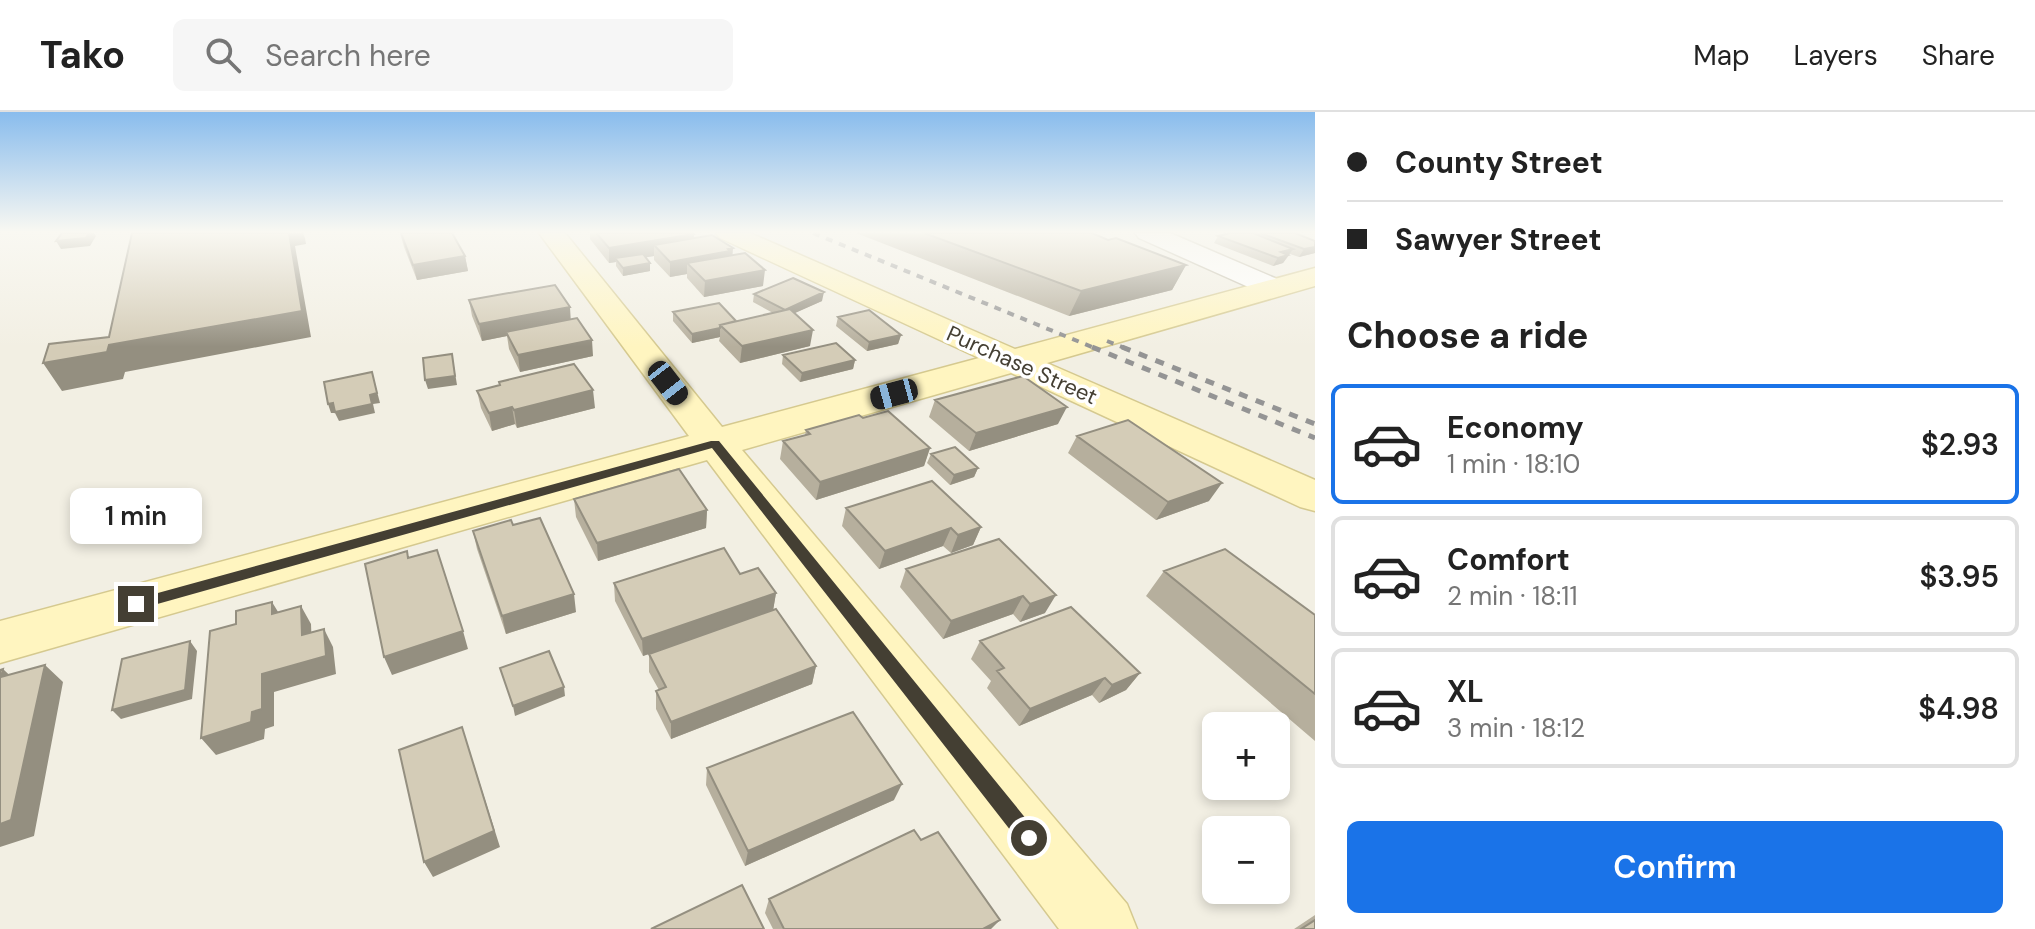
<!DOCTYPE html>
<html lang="en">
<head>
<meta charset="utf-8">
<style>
  body { margin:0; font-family:"DM Sans",sans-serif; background:#f6f6f6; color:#222; height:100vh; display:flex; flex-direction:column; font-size:30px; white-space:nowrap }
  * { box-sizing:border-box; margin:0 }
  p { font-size:26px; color:#767676 }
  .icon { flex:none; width:44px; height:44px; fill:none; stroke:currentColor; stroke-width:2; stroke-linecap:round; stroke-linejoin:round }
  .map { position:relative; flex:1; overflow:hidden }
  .side { display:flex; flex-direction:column; background:#fff; width:720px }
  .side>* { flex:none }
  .guide { display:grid; align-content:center; height:176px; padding:0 32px; background:#fff }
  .controls { position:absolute; left:1202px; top:600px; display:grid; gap:16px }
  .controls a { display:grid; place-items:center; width:88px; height:88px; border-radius:12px; background:#fff; box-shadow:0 4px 12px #0003; font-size:40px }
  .end { position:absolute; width:36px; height:36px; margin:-18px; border:10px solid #443f33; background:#fff; box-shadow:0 0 0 4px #fff }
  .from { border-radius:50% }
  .bubble { position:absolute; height:56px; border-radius:12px; background:#fff; box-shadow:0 4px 12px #0003; font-size:26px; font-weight:600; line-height:56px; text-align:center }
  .car { position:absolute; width:24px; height:48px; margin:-24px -12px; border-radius:10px; box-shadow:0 0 6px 2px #0007; background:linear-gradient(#222 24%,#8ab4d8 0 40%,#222 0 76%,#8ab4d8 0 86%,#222 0) }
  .guide b { display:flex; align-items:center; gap:28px; height:76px; font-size:30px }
  .guide b+b { border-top:2px solid #e0e0e0 }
  .guide i { width:20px; height:20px; background:#222 }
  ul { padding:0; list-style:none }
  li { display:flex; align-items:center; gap:24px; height:120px; margin:0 16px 12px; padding:0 16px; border:4px solid #e0e0e0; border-radius:12px }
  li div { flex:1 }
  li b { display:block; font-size:30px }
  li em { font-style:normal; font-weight:600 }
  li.active { border-color:#1a73e8 }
  li>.icon { width:72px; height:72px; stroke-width:1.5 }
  h2 { padding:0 32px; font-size:36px; line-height:96px }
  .action { display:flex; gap:16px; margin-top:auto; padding:16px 32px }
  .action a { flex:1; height:92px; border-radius:12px; background:#1a73e8; color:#fff; font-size:32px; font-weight:600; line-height:92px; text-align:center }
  header { display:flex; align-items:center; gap:48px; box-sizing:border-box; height:112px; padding:0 40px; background:#fff; border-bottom:2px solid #e0e0e0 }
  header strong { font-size:38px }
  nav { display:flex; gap:44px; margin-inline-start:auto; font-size:28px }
  .search { width:560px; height:72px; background:#f6f6f6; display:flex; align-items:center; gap:20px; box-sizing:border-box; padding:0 28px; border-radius:12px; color:#767676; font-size:30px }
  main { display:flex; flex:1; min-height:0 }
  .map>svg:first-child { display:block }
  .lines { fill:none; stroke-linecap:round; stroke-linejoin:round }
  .street-casing { stroke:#beb8a5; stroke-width:3 }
  .secondary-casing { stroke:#d5c98f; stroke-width:3 }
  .street { fill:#fff; fill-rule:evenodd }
  .secondary { fill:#fff5c0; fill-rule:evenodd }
  .rail-far1 { stroke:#949494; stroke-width:4; stroke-dasharray:7 7; stroke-linecap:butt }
  .rail { stroke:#949494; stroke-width:5; stroke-dasharray:9 9; stroke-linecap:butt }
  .wall { fill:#b6af9d }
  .shaded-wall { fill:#948f80 }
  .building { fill:#d4ccb7; stroke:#948f80; stroke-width:2 }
  .route { fill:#443f33 }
  .labels { text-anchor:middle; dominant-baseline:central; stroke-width:7; stroke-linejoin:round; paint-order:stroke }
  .far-street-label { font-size:22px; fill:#443f33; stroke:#fff }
</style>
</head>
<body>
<header>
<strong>Tako</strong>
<div class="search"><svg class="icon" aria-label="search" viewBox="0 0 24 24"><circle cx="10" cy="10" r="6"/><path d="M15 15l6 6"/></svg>Search here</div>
<nav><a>Map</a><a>Layers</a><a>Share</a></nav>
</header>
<main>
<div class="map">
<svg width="1315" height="817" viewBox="0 0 1315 817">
  <rect width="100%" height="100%" fill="#f2efe3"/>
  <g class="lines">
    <defs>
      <path id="street" d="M1135 121H1170L1284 170 1289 176 1284 182 1274 185 1264 182 1139 126Z"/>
      <path id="secondary" d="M539 121H565L722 315 979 246 720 126 716 121H750L1015 237 1315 156V174L1047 251 1315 368V399L1300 395 1011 261 742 338 1127 792 1137 817H1059L707 348 0 551V509L689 324Z"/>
    </defs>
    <use href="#street" class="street-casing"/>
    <use href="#secondary" class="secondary-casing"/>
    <use href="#street" class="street"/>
    <use href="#secondary" class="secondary"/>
    <path class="rail-far1" d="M813 121 1097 237
      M1107 229 1127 237"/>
    <path class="rail" d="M1092 235 1315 326
      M1122 235 1315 312"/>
  </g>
  <path class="wall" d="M400 121 465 144 468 159 417 168 404 135Z
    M590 121H693L694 126 732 143 763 174 704 185 687 166V162L670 165 654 148V144L645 145 650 151V159L623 164 616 154V150L609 151 590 127Z
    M856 121H1092L1108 128 1186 153 1172 178 1069 204Z
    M1230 121H1295L1315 129V141L1299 145 1290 142 1283 151 1273 154 1214 131 1218 124Z
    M754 182 822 189 794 201 810 234 740 251 719 229 720 225 692 231 673 209V200L736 209 773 201 753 190Z
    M469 188 571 207 593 244 520 260 509 237 507 224 482 229 472 204Z
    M838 205 901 223 898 232 867 239 836 214Z
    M783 243 855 248 853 257 800 270 782 252Z
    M499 270 595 296 517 316 515 312 492 319 481 296 477 279 499 273Z
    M935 288 1058 312 969 339 929 305Z
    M863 306 930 336 924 354 816 388 780 347 783 329 805 323 806 318Z
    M1077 324 1209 389 1156 408 1068 341Z
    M931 342 978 356 974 365 950 373 927 351Z
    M574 387 707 398 706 416 598 449 576 405Z
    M846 396 981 415 973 433 951 441 943 434 879 457 842 414Z
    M513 413 576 500 506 522 477 437 473 419Z
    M999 427 1045 501 1020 510 1013 502 943 527 900 475 906 457Z
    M1164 459 1315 503V629L1146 484Z
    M740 462 776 481 773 498 816 554 812 572 671 627 656 597V579L659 578 649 560V542L643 544 615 489 614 471Z
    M980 529 1140 561 1126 578 1099 591 1092 583 1019 614 987 576 991 569 971 547Z
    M707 656 894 688 745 754 706 673Z
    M769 787 991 817H773L765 801Z
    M1315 803V817H1294Z"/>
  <path class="shaded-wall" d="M89 121H94L96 124 90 134 61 137 56 129Z
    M289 121H303L305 126 306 132 295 134 311 225 125 260 123 267 62 279 43 251 109 233Z
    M694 122V137L654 133V144L618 150 615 146 616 150 609 151V136Z
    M1315 135V141L1299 145 1304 137Z
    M733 136 732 151H687V162L670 165V150Z
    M1293 137 1283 151 1273 154 1281 140Z
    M465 144 468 159 417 168 413 153Z
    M650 151V159L623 164V156Z
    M1186 153 1172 178 1069 204 1081 179Z
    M765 158 763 174 704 185 705 169Z
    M824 180 822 189 784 206 785 198Z
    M570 195 571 212 506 220 507 224 482 229 479 212Z
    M720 216V225L692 231V222Z
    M813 218 810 234 740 251 742 234Z
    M901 223 898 232 867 239 869 230Z
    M592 228 593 244 520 260 518 243Z
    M452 242 457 273 428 277 425 268Z
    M855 248 853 257 800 270 802 261Z
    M372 260 380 291 373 292 375 301 339 309 335 301H331L328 292 370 283Z
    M593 278 595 296 517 316 514 298Z
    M512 295 515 312 492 319 489 301Z
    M1067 295 1058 312 969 339 976 321Z
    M930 336 924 354 816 388 820 370Z
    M978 356 974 365 950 373 954 363Z
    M1222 371 1209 389 1156 408 1168 390Z
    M707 398 706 416 598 449 597 431Z
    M981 415 973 433 951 441 958 423Z
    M951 416 943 434 879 457 885 439Z
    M776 481 773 499 643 544 642 527Z
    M574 482 576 500 506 522 502 504Z
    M1056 483 1045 501 1020 510 1030 492Z
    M1023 484 1013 502 943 527 951 509Z
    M272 490 283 508 272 502Z
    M301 494 311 512 312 540 302 523Z
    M324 517 333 535 336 562 274 580V614L265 617 264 627 216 643 201 626 252 600 262 562Z
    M463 519 468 537 392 563 384 545Z
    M190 529 197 539 192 587 121 607 112 598Z
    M45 553 63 570 34 724 0 735V712Z
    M816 554 812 572 671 627V610Z
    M3 557 22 575 1 565Z
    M1140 561 1126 578 1099 591 1112 573Z
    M1105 566 1092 583 1019 614 1030 597Z
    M564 575 565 584 515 604 513 594Z
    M462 615 500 735 433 765 424 750Z
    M902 672 894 688 745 754 748 739Z
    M1000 808 991 817H983Z"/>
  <path class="building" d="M62 121H89L86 126 56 129Z
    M132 121H289L302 199 109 233 107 240 43 251 49 232 109 225Z
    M401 121H452L465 144 413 153Z
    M596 121H693L694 122 609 136Z
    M924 121H1092L1108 128 1116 126 1186 153 1081 179Z
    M1230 121H1253L1293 137 1281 140 1288 143 1278 146 1218 124Z
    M1260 121H1295L1315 129V135L1304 137Z
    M712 123 733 136 728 137 730 139 670 150 654 133Z
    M745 141 765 158 705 169 687 151Z
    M643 142 650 151 623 156 615 146Z
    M793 166 824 180 785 198 754 182Z
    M555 173 570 195 479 212 469 188Z
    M719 191 736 209 720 213V216L692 222 673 200Z
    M790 197 813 218 742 234 720 213Z
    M869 198 901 223 869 230 838 205Z
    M577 206 592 228 518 243 506 220Z
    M836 231 855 248 802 261 783 243Z
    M452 242 455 264 425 268 423 246Z
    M574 252 593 278 514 298 512 295 489 301 477 279 500 273 499 270Z
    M372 260 377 281 370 283 372 292 335 300 333 291 328 292 324 270Z
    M1023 264 1067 295 976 321 935 288Z
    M888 299 930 336 820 370 783 329 810 322 806 318 859 303 863 306Z
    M1128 308 1222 371 1168 390 1077 324Z
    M955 335 978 356 954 363 931 342Z
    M679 357 707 398 597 431 574 387Z
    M932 369 981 415 958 423 951 416 885 439 846 396Z
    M540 406 574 482 502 504 473 419 511 408 513 413Z
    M999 427 1056 483 1030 492 1023 484 951 509 906 457Z
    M724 436 740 462 758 456 776 481 642 527 614 471Z
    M1225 437 1315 503V582L1164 459Z
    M437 438 463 519 384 545 365 452 407 439 408 446Z
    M272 490V502L301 494 302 523 324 517 326 544 262 562V597L252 600 251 610 201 626 210 519 236 512V499Z
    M1071 495 1140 561 1112 573 1105 566 1030 597 997 559 1004 556 980 529Z
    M776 497 816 554 671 610 656 579 666 575 649 542Z
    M190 529 185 578 112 598 122 547Z
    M549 539 564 575 513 594 500 556Z
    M45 553 11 708 0 712V558L3 557 1 565Z
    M853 600 902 672 748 739 707 656Z
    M462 615 494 719 424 750 399 638Z
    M914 718 921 728 938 720 1000 808 983 817H784L769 787Z
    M742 773 764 817H651Z
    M1315 808V817H1301Z"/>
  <linearGradient id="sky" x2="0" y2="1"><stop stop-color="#89bced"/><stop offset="0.51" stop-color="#f9f8f2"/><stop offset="1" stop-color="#f9f8f2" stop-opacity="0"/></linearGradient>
  <rect width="1315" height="235" fill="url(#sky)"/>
  <path class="route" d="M711 329H719L1036 719 1038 726 1036 733 1029 735 1022 733 712 336 136 498 129 492 136 487Z"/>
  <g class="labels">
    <g class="far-street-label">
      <text transform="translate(1022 253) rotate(24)">Purchase Street</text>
    </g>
  </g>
</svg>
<div class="controls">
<a>+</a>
<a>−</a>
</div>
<i class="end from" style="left:1029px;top:726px"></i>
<i class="end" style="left:136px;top:492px"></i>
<div class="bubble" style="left:70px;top:376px;width:132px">1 min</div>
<i class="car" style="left:668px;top:271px;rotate:142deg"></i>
<i class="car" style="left:894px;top:282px;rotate:255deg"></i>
</div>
<section class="side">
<div class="guide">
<b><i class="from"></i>County Street</b>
<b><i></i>Sawyer Street</b>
</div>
<h2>Choose a ride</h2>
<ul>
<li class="active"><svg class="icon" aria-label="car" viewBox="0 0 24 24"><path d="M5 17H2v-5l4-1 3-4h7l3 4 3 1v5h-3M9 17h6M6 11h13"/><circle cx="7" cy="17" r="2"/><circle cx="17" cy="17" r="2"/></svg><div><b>Economy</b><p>1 min · 18:10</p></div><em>$2.93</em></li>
<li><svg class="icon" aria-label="car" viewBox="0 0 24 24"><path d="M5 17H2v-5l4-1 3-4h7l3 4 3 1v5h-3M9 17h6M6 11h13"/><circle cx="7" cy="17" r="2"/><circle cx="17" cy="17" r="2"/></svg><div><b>Comfort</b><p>2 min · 18:11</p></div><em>$3.95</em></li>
<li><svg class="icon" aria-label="car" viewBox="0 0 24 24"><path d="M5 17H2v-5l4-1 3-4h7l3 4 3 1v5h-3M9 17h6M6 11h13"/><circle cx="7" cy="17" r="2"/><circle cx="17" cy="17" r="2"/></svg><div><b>XL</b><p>3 min · 18:12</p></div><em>$4.98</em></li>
</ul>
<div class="action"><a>Confirm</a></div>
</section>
</main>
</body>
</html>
